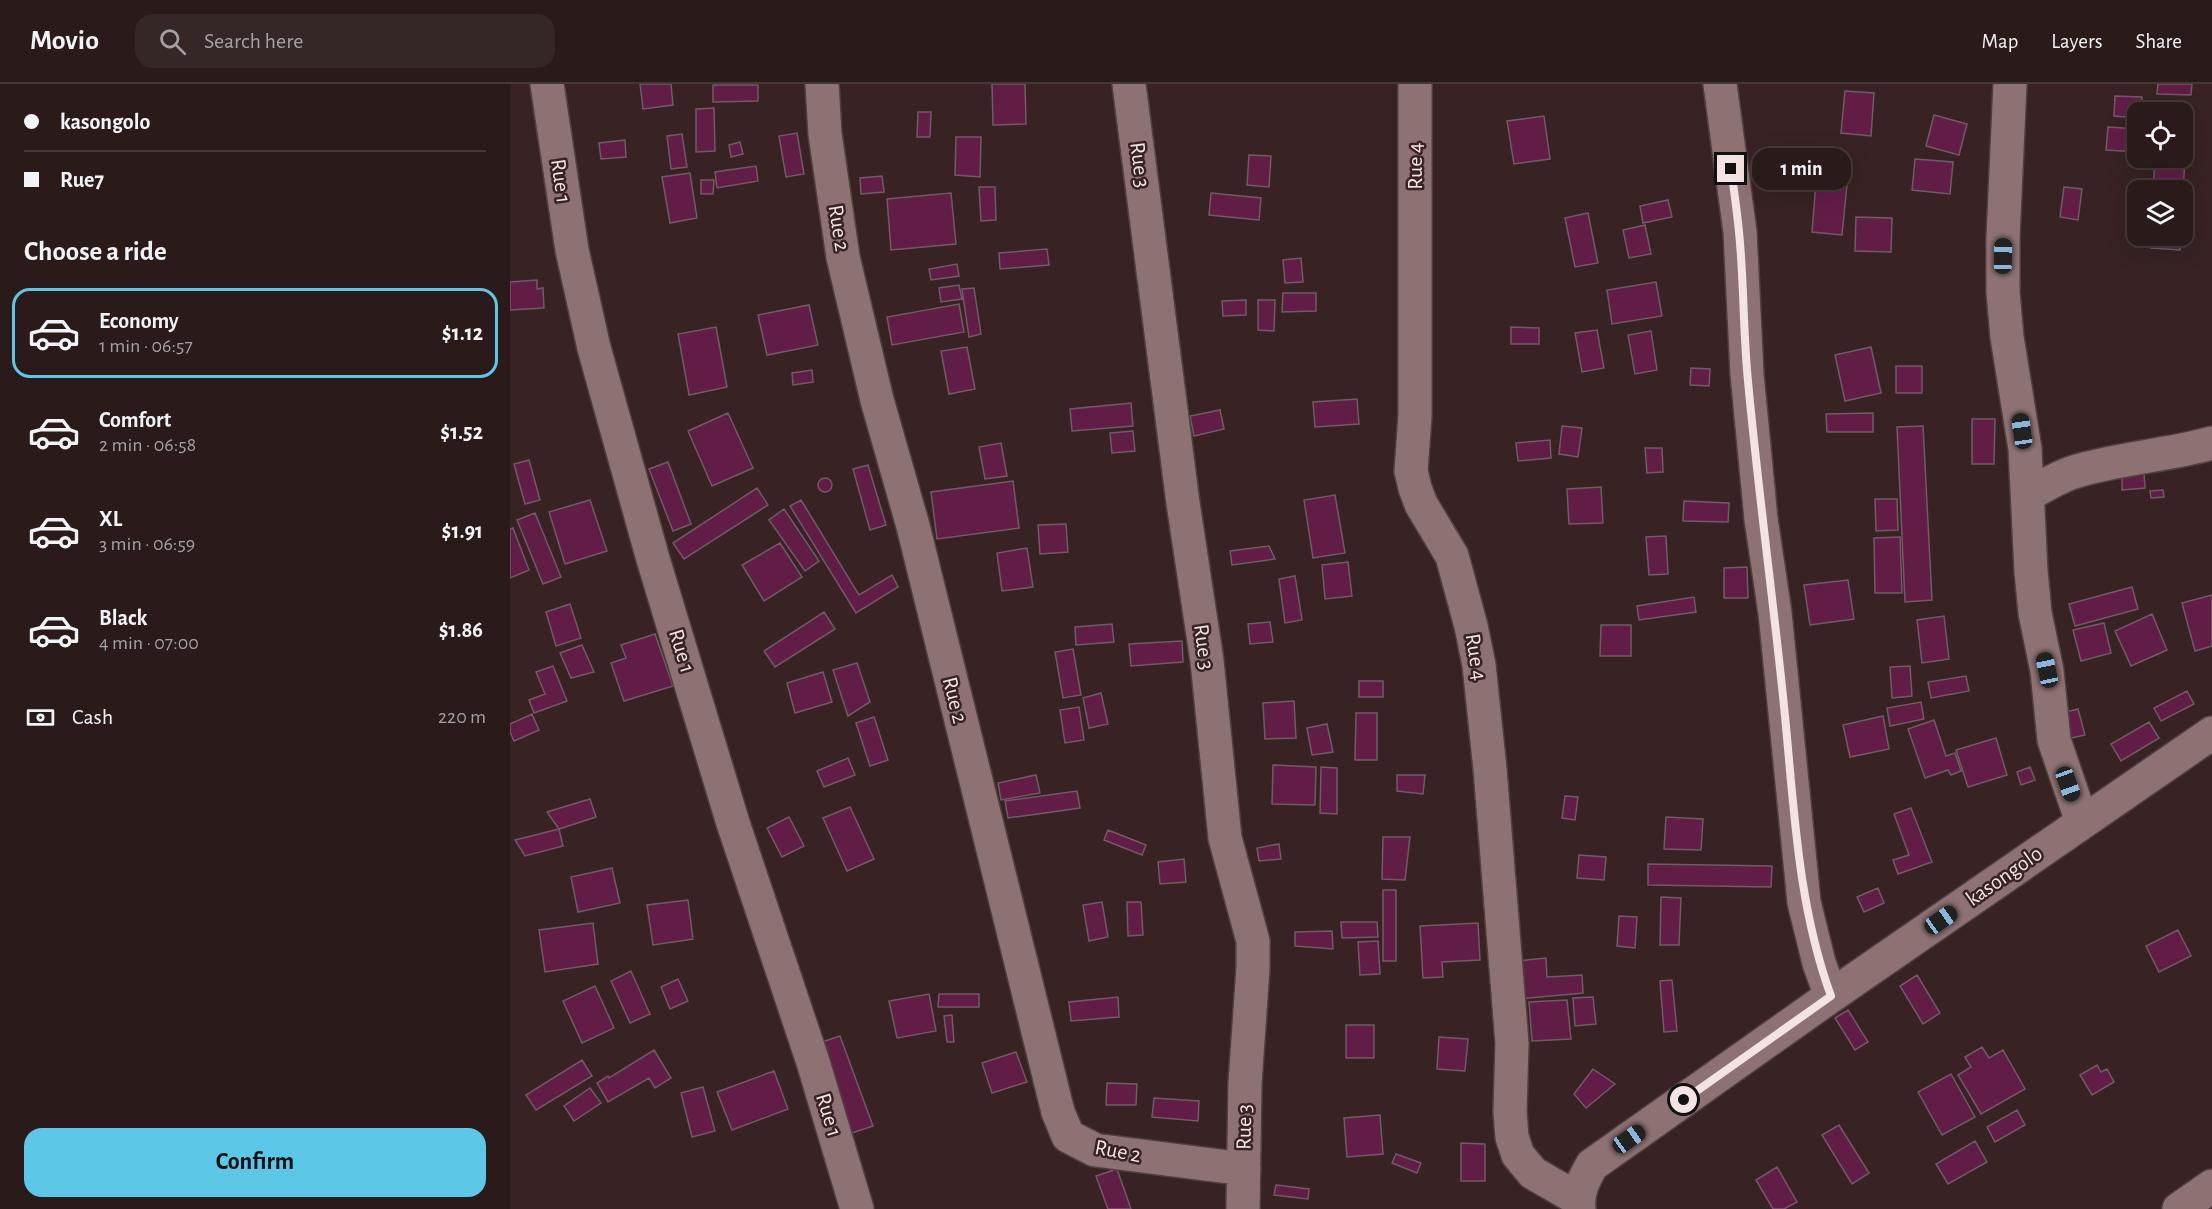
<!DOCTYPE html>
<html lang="en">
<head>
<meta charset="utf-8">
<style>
  body { margin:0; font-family:"Alegreya Sans",sans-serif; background:#362727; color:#f1f3f6; height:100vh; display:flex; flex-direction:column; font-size:22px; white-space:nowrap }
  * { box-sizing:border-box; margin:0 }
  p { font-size:20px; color:#a5a1a2 }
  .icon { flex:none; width:33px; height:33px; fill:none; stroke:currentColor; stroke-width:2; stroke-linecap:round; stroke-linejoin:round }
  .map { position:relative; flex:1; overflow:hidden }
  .details { display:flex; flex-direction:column; background:#2a1a1a; width:510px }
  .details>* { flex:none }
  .guide { display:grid; align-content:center; height:132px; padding:0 24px; background:#2a1a1a }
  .fabs { position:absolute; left:1617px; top:18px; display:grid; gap:12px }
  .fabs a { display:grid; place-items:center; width:66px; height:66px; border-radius:12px; background:#2a1a1a; box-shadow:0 6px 24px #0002,0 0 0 2px #463839; font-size:30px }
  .end { position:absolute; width:27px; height:27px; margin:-14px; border:8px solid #f3e3e3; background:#111; box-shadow:0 0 0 3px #111 }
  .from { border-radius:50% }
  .bubble { position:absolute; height:42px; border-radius:18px; background:#2a1a1a; box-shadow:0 6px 24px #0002,0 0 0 2px #463839; font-size:20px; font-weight:700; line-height:42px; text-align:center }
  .car { position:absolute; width:18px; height:36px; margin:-18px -9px; border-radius:8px; box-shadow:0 0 4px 2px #0007; background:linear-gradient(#222 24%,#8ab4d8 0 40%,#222 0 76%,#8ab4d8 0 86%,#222 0) }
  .guide b { display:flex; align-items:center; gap:21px; height:57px; font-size:22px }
  .guide b+b { border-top:2px solid #463839 }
  .guide i { width:15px; height:15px; background:#f1f3f6 }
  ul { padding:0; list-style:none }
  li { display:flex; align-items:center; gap:18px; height:90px; margin:0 12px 9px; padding:0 12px; border:3px solid transparent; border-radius:18px }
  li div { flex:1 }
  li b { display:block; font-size:22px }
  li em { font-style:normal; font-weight:700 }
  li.selected { border-color:#5dc7e8 }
  li>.icon { width:54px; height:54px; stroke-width:1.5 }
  h2 { padding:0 24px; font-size:27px; line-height:72px }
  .pay { display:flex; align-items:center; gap:15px; height:66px; padding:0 24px; font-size:22px }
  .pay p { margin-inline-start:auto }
  .action { display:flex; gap:12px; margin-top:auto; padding:12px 24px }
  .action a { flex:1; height:69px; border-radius:18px; background:#5dc7e8; color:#111; font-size:24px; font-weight:700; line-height:69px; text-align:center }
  header { display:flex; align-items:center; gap:36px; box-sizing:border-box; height:84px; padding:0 30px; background:#2a1a1a; border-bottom:2px solid #463839 }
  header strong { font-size:28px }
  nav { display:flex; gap:33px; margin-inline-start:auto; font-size:21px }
  .search { width:420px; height:54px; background:#362727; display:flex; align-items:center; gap:15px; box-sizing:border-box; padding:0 21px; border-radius:18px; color:#a5a1a2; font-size:22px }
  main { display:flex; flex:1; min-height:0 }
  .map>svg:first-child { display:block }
  .building { fill:#621d47; stroke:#715a65; stroke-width:1.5 }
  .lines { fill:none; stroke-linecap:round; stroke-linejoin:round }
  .minor-casing { stroke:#523f40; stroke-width:36 }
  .minor { stroke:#8e7273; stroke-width:33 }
  .route { stroke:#f3e3e3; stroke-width:8 }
  .labels { text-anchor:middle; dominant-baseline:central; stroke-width:5; stroke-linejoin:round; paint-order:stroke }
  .street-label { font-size:22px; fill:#f3e3e3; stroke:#382223 }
</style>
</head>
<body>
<header>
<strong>Movio</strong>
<div class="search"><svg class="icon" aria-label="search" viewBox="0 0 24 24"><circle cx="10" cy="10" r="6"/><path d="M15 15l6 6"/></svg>Search here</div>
<nav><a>Map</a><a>Layers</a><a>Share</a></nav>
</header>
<main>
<section class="details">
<div class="guide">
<b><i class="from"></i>kasongolo</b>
<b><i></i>Rue7</b>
</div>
<h2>Choose a ride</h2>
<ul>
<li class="selected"><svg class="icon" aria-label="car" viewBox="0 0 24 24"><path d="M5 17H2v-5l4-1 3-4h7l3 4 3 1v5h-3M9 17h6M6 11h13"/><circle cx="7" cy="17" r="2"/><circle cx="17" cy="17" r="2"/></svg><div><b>Economy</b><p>1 min · 06:57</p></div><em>$1.12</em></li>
<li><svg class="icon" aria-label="car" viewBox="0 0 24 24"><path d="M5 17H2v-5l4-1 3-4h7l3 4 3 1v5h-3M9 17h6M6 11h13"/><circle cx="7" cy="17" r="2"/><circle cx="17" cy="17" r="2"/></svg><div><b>Comfort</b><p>2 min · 06:58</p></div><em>$1.52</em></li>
<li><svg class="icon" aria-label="car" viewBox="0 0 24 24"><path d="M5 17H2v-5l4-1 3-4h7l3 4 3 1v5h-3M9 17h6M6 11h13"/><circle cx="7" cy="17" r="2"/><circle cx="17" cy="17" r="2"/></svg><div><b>XL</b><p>3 min · 06:59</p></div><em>$1.91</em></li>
<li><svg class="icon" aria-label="car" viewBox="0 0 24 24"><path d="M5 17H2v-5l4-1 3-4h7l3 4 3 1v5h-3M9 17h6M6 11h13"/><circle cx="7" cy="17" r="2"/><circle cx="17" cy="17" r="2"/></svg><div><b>Black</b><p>4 min · 07:00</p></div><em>$1.86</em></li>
</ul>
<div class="pay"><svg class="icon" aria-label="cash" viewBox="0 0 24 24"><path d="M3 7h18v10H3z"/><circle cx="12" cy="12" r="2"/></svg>Cash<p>220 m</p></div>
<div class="action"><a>Confirm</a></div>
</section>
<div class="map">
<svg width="1702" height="1125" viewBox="0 0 1702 1125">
  <rect width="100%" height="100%" fill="#382223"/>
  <path class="building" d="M130 0H161L163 21 133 25Z
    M482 0H515L516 40 483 41Z
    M1648 0H1682L1681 11 1647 10Z
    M203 1H248V17L203 18Z
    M1335 7 1364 9 1361 52 1331 49Z
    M1605 12 1632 13V28H1628V34L1604 32Z
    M204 24 205 67 186 68V25Z
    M408 28H421L420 53H407Z
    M1424 31 1457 40 1449 71 1416 62Z
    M1034 32 1040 75 1004 80 997 37Z
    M1598 43 1628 45V68L1596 66Z
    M287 49 294 90 276 93 269 52Z
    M172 50 177 83 161 85 157 52Z
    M446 53H471L470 93 445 91Z
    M115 56 116 73 91 75 89 59Z
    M230 58 233 70 221 73 219 61Z
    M1269 68 1322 73 1320 87 1268 82Z
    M739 71 761 72 759 103 737 101Z
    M1672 72 1675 73 1672 126V106H1643L1645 74Z
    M1405 75 1443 78 1440 110 1402 106Z
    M246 82 248 97 207 104 205 88Z
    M180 89 187 134 160 139 152 93Z
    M372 92 374 108 351 110 350 94Z
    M191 96H204L203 110H191Z
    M1306 98 1337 101 1332 151 1302 148Z
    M469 103H485L486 136 471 137Z
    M1554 103 1572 105 1568 136 1550 133Z
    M441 109 446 160 381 166 377 115Z
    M701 109 751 114 749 136 699 131Z
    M1158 116 1162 133 1133 139 1130 122Z
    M1078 129 1088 179 1065 183 1055 134Z
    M1346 133 1382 134 1381 168 1345 167Z
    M1135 141 1141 170 1119 174 1113 146Z
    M1641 152H1671L1670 166 1641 164Z
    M537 165 539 181 490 185 489 169Z
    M791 174 793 198 775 199 773 176Z
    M447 180 449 192 421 196 419 185Z
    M27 196V205L33 204 34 224 0 226V198Z
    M1146 198 1152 232 1102 240 1097 206Z
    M449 201 452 215 431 218 429 204Z
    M464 204 471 250 459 253 452 205Z
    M773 209H806V227L772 228Z
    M736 216V231L713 232 712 217Z
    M748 216H765L764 247 748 246Z
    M449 220 454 248 382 261 377 233Z
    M299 221 308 261 257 271 248 231Z
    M206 243 217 303 179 311 168 250Z
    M1001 243 1029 244V260H1001Z
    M1087 246 1094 284 1072 288 1065 249Z
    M1141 247 1147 286 1125 290 1118 251Z
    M457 263 465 305 439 310 431 267Z
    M1361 263 1371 309 1335 317 1325 271Z
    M1386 282H1412V309H1386Z
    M1181 284 1200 285 1199 302 1180 301Z
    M302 286 303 298 283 301 282 289Z
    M847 315 849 340 805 343 803 318Z
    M621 319 623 342 562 347 560 325Z
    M710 326 714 345 684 352 680 332Z
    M218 329 243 384 202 402 178 347Z
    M1363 329V348H1317L1316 330Z
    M1462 335H1485L1484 380H1462Z
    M1052 342 1072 344 1068 373 1049 370Z
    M1413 342 1422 516 1395 518 1387 343Z
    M623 347 625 367 602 369 600 349Z
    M1040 356 1041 374 1008 377 1006 359Z
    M491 359 497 392 475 395 469 363Z
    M1135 364H1152L1153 388 1137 389Z
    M19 376 30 416 15 420 4 380Z
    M158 378 181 440 163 447 139 385Z
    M358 381 376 441 360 446 343 385Z
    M1634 389 1635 404 1612 406V390Z
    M308 401a7 7 0 1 1 14 0a7 7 0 1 1-14 0Z
    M503 397 509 444 427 455 421 408Z
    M1091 403 1093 439 1059 440 1057 405Z
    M247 404 258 421 174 475 163 459Z
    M1653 406 1654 413 1641 414 1640 407Z
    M825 411 835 469 803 474 794 416Z
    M1365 415H1387L1388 446 1366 447Z
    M80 416 97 467 55 480 39 428Z
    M291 416 349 511 382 491 388 503 346 529 280 422Z
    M1174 417 1219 419 1218 438 1173 437Z
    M274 425 309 477 295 487 259 436Z
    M25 429 51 493 33 500 7 436Z
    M556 440 558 468 530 470 528 441Z
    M3 444 19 486 0 494V445Z
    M1156 452 1158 490 1139 491 1136 453Z
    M1390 453 1392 509H1365L1364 454Z
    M270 459 292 493 254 517 232 481Z
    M759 462 765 475 722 481 720 467Z
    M517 464 523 503 492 507 487 469Z
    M838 478 842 512 815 515 812 481Z
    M1237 483 1238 514H1214V484Z
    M785 492 792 536 775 539 769 495Z
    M1338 496 1344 535 1300 541 1294 501Z
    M1622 503 1628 525 1565 542 1559 520Z
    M1702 511V562L1685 567 1672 519Z
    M1184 513 1186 528 1129 536 1127 522Z
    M60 520 71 554 46 562 36 528Z
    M314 528 325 545 265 583 254 567Z
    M1642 530 1657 566 1621 582 1605 547Z
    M1434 532 1439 575 1412 579 1407 536Z
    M760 538 763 558 740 560 738 540Z
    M1594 539 1601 569 1571 577 1563 546Z
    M602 540 604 558 566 561 565 543Z
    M1091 541H1121V572H1090Z
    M145 550 163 602 114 617 101 579 116 574 111 561Z
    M672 557 673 578 621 582 619 560Z
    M72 561 84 588 61 594 50 569Z
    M563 565 571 611 553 614 545 568Z
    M347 579 360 618 338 632 323 586Z
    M43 582 57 617 24 629 19 616 35 610 26 588Z
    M1400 582 1402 612 1382 614 1380 583Z
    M313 588 322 618 285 629 277 599Z
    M1456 592 1459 607 1421 614 1418 598Z
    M849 597H873V613H849Z
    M1677 607 1684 620 1651 637 1644 624Z
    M591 609 598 640 579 644 573 614Z
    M784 617 786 654 755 655 753 619Z
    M1411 618 1414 635 1380 642 1377 624Z
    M569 623 574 656 555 659 550 626Z
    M1568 625 1575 651 1557 655 1552 629Z
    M846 629H867V676H845Z
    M22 630 29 646 4 657 0 648V640Z
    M1373 632 1379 665 1340 673 1333 641Z
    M364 633 378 676 360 682 346 639Z
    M1424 636 1436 672 1445 669 1451 687 1441 691 1438 686 1415 694 1398 645Z
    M1639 638 1649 654 1611 677 1601 660Z
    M817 640 823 668 802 671 797 644Z
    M1486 654 1497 691 1458 703 1446 666Z
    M338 674 345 691 314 703 307 687Z
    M763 681 806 683 805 721 762 720Z
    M811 683 827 684V730L810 729Z
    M1520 683 1525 696 1511 701 1507 688Z
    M526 691 530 709 491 716 488 699Z
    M887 691H915L913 710 887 707Z
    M567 707 570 724 498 734 495 717Z
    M1055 712 1068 713 1065 736 1052 734Z
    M80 715 86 733 49 745 37 728Z
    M340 723 364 775 337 787 313 734Z
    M1401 724 1422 778 1388 790 1383 776 1399 771 1384 730Z
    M279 733 294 762 272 773 257 744Z
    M1156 733 1193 735 1191 766 1154 765Z
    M49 745 53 762 15 772 5 756Z
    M598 746 636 761 632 771 594 756Z
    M873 753H900L895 796 872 795Z
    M769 760 771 775 749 777 747 764Z
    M1069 771 1096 773 1094 796 1067 794Z
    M674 775 676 798 650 800 648 778Z
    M1138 780 1262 782 1261 803 1138 801Z
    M102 784 110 819 68 828 61 793Z
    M1368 804 1374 819 1354 828 1347 813Z
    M873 806H886V877H873Z
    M1151 813 1171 814 1169 861H1150Z
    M178 816 183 855 143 861 137 821Z
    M592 818 598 853 579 857 573 821Z
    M617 818H631L633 851 618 852Z
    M1109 832 1127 833 1125 864 1107 862Z
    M831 838H867L868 853 832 854Z
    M83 839 88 880 35 888 29 846Z
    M968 839 970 876 932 878 933 893 913 894 910 842Z
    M1668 846 1681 872 1649 888 1636 862Z
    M822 847 823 865 785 862V848Z
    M868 857 870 890 850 891 848 858Z
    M1036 874 1037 893 1072 891 1073 909 1010 915 1007 877Z
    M121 887 140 930 120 939 101 897Z
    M1407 891 1430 929 1413 940 1390 902Z
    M168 895 178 917 160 925 151 903Z
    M1162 896 1167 947 1154 948 1150 897Z
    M85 902 104 944 72 959 53 917Z
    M419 910 426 947 387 954 379 917Z
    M429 910H469V923H428Z
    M608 913 609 933 561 937 559 918Z
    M1083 913 1086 940 1065 942 1063 914Z
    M1057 916 1061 955 1022 957 1019 918Z
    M1338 926 1358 958 1345 966 1325 934Z
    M442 931 444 958H437L434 932Z
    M836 941H864V974H836Z
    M330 952 363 1042 342 1049 309 959Z
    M929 953 958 955 955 987 927 985Z
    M1472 963 1479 974 1493 966 1515 1005 1471 1030 1448 991 1461 983 1455 973Z
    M144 966 161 994 145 1004 139 994 98 1018 87 999 98 992 99 994Z
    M506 968 517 998 482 1009 472 979Z
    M72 976 82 992 26 1026 16 1011Z
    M1587 981 1591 988 1597 985 1604 998 1582 1011 1570 991Z
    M1083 985 1105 1000 1076 1024 1064 1010Z
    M264 987 278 1025 222 1046 207 1008Z
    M1441 990 1465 1033 1432 1051 1408 1008Z
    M597 999 627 1000 626 1021H596Z
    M193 1003 205 1047 182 1053 171 1009Z
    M80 1004 91 1019 64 1037 54 1022Z
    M644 1014 689 1017 688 1037 642 1033Z
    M1507 1026 1515 1041 1485 1058 1477 1043Z
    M870 1031 873 1070 837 1073 834 1034Z
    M1329 1041 1359 1089 1342 1100 1312 1051Z
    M1465 1057 1477 1078 1438 1100 1426 1080Z
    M951 1059 975 1060V1097H951Z
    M886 1070 911 1079 907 1089 882 1079Z
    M1267 1083 1287 1118 1274 1125H1263L1246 1096Z
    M607 1085 621 1125H598L586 1092Z
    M766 1101 799 1105 798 1115 764 1111Z"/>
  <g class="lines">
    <defs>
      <path id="minor" d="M37 0 62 166 84 264 143 475 223 739 303 978 347 1125
        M312 0 315 50 333 173 367 316 403 442 548 1028 558 1052 585 1066 734 1085
        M619 0 673 419 697 577 715 754 743 857V884L735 999 733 1125
        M905 0V332L901 387 905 404 911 420 942 472 961 542 969 581 980 685 1002 959 1000 1028 1002 1053 1008 1071 1023 1089 1068 1115
        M1210 0 1230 148 1237 290 1251 435 1265 529 1294 818 1309 879 1321 912
        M1500 0 1493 154V208L1497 253 1515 365 1521 487 1525 529 1537 587 1544 656 1572 738
        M1518 411C1532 403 1548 393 1564 388 1609 374 1656 372 1702 359
        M1069 1125C1067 1108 1074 1095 1082 1081L1321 912 1702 649
        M1669 1125 1702 1102"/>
    </defs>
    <use href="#minor" class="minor-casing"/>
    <use href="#minor" class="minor"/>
  </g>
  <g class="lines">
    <path class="route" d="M1174 1016 1321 912C1287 819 1284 720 1274 622 1263 513 1248 406 1238 297 1233 247 1234 197 1229 148 1227 127 1224 106 1221 85"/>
  </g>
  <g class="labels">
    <g class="street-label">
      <text transform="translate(630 81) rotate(83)">Rue 3</text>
      <text transform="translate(905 82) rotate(-90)">Rue 4</text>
      <text transform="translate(51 97) rotate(82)">Rue 1</text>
      <text transform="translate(329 144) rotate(81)">Rue 2</text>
      <text transform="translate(694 563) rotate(82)">Rue 3</text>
      <text transform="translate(172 567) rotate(73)">Rue 1</text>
      <text transform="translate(966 573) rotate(81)">Rue 4</text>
      <text transform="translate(445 616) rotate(76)">Rue 2</text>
      <text transform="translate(1494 792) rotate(-35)">kasongolo</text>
      <text transform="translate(319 1031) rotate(73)">Rue 1</text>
      <text transform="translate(734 1043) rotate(-89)">Rue 3</text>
      <text transform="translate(608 1067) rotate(11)">Rue 2</text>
    </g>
  </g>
</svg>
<div class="fabs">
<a><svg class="icon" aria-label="locate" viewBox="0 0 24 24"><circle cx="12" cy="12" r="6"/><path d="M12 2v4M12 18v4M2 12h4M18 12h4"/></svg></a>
<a><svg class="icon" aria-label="layers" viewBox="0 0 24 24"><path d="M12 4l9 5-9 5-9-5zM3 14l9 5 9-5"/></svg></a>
</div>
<i class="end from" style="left:1174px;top:1016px"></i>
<i class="end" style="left:1221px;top:85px"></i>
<div class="bubble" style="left:1242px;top:64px;width:99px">1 min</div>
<i class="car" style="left:1493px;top:172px;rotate:1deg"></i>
<i class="car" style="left:1512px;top:347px;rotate:352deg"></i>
<i class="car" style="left:1537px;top:586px;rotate:348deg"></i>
<i class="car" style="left:1558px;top:700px;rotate:160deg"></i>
<i class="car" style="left:1431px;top:836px;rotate:55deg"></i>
<i class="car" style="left:1119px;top:1055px;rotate:55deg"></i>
</div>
</main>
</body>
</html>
